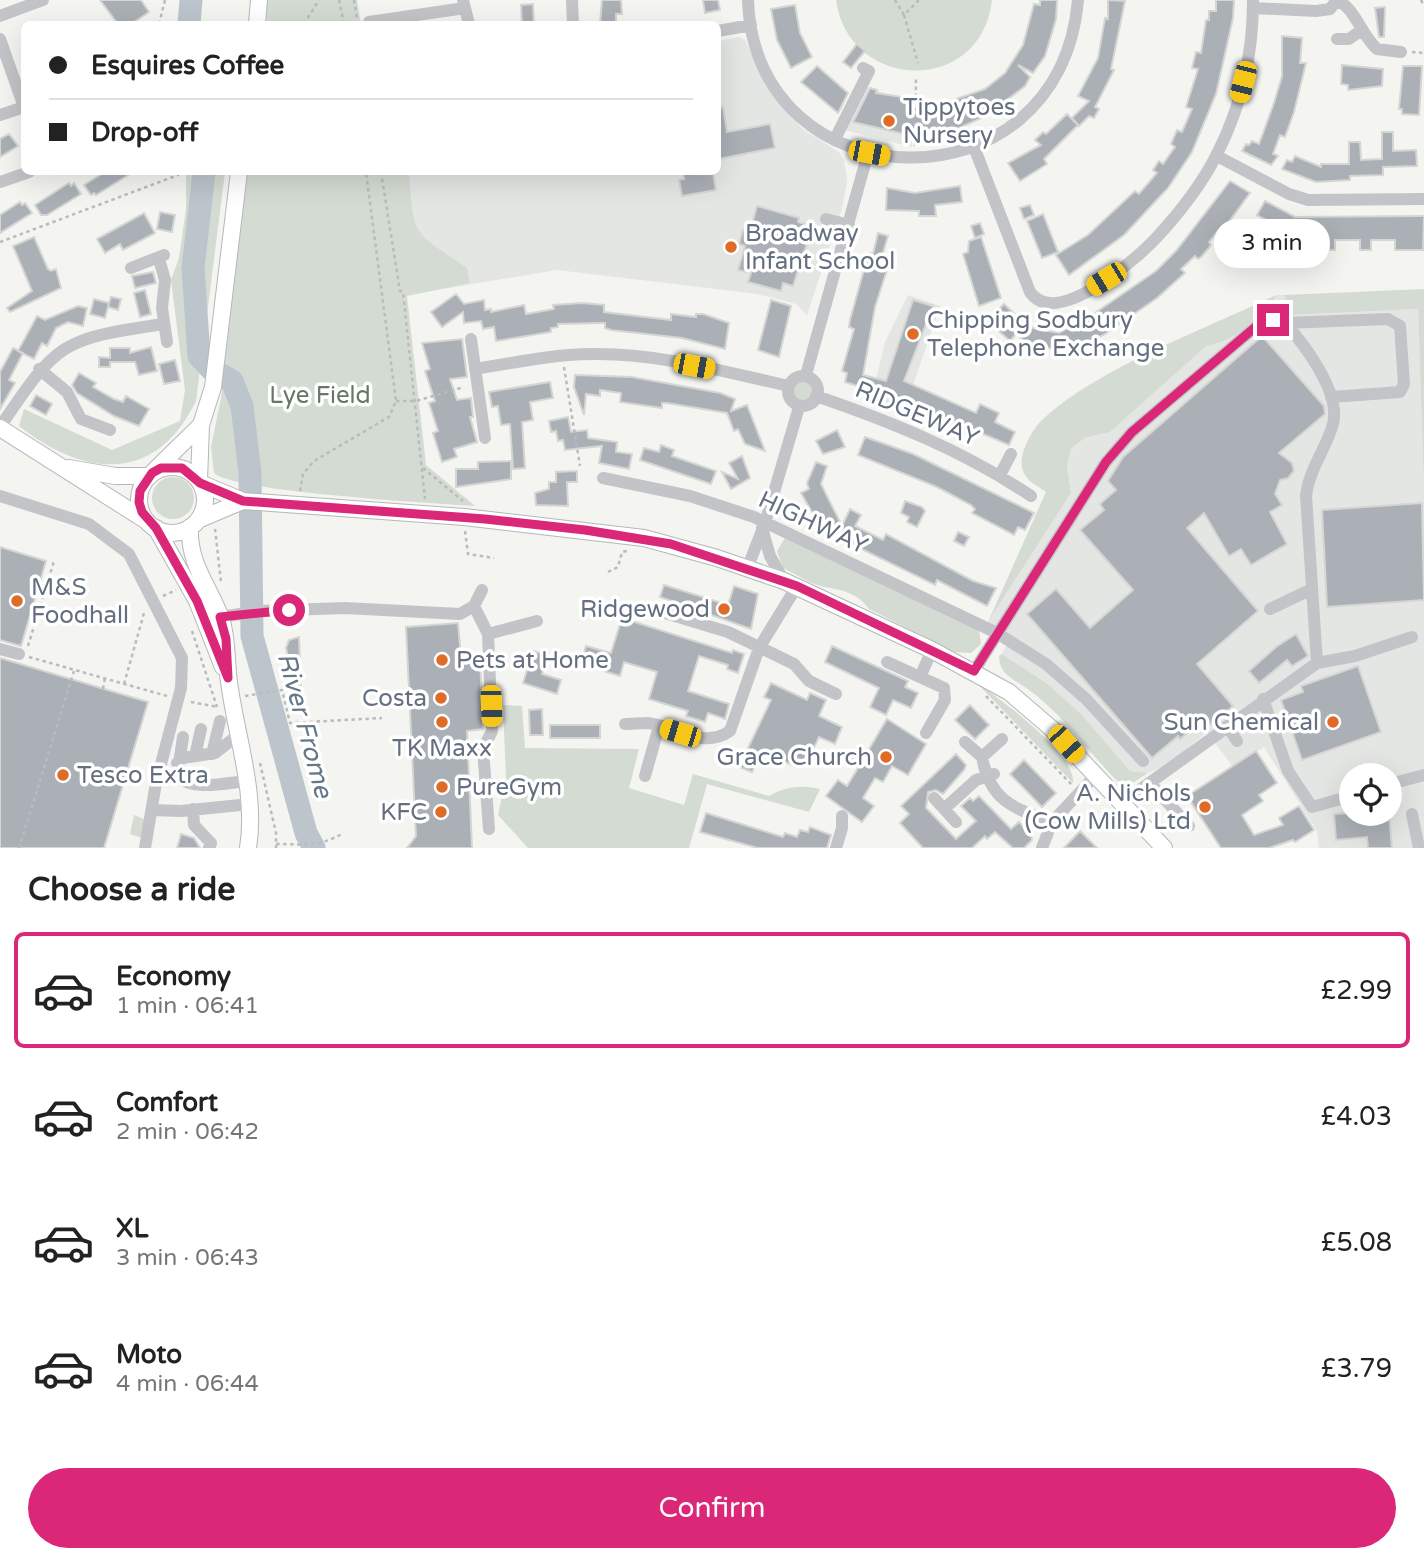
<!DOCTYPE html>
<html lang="en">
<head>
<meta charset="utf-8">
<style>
  body { margin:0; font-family:"Varela Round",sans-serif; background:#f6f6f6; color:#222; height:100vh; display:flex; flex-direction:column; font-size:26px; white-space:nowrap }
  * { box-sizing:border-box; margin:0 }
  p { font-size:23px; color:#767676 }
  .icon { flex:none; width:38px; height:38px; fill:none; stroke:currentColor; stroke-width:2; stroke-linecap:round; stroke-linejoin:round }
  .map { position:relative; height:848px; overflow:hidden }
  .drawer { display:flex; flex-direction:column; background:#fff; flex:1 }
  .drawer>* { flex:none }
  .top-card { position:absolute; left:21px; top:21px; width:700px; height:154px; border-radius:10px; box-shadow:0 7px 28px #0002; display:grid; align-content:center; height:154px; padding:0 28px; background:#fff }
  .buttons { position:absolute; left:1339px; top:763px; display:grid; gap:14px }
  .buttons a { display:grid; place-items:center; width:63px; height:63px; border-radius:50%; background:#fff; box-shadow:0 7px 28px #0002; font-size:35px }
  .end { position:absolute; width:32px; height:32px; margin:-16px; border:9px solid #db2777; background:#fff; box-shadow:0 0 0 4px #fff }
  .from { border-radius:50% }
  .bubble { position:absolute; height:49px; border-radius:24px; background:#fff; box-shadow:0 7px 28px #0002; font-size:23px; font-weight:600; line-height:49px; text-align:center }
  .car { position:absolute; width:21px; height:42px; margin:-21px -10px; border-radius:9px; box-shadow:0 0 5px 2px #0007; background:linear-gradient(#f5c518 24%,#345 0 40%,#f5c518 0 76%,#345 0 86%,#f5c518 0) }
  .top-card b { display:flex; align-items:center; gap:24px; height:66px; font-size:26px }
  .top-card b+b { border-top:2px solid #e0e0e0 }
  .top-card i { width:18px; height:18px; background:#222 }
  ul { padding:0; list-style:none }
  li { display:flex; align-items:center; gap:21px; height:116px; margin:0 14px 10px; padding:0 14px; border:4px solid transparent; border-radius:10px }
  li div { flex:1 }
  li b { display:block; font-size:26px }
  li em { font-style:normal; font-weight:600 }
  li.on { border-color:#db2777 }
  li>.icon { width:63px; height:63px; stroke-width:1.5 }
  h2 { padding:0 28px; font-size:32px; line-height:84px }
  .primary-button { display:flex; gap:14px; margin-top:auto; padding:14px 28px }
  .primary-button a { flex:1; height:80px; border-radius:42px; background:#db2777; color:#fff; font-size:28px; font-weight:600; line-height:80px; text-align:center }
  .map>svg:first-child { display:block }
  .built { fill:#e4e6e4; fill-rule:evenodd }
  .green { fill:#d4dbd2 }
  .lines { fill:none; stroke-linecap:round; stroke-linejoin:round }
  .river { stroke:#bdc5cc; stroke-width:23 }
  .building { fill:#aab0b6; stroke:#d5d5d3; stroke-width:2 }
  .major-casing { stroke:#b5b7bc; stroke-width:18 }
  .path { stroke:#b9bbbd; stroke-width:2.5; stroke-dasharray:3.5 3.5; stroke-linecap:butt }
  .minor { stroke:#c2c4c8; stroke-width:12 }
  .major { stroke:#fff; stroke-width:16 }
  .route { stroke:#db2777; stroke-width:9 }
  .poi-dot { fill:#df6b26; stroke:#fff; stroke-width:2.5 }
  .labels { text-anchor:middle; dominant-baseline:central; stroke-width:7; stroke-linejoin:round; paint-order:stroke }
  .poi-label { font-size:24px; fill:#647081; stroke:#fff; text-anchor:start }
  .park-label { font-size:24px; fill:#647862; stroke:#fff }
  .street-label { font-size:24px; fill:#647081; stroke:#fff }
  .water-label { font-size:26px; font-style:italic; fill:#647885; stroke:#fff }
</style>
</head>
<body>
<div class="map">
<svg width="1424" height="848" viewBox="0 0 1424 848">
  <rect width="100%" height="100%" fill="#f4f4f0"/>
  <path class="built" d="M739 37 745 40 768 89 786 112 804 130 839 152 844 160 847 181 842 209 807 315 796 304 758 294 557 270 407 295 386 172H718V41Z
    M865 87 901 99 902 104 903 97 914 99 912 147 845 130Z
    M908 295 940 306 904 412 871 401 885 342Z
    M1276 295H1284L1290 315 1418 309 1424 489V848H1319L1317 831 1264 747 1233 767 1207 732 1167 765 1148 773 1130 771 1081 714 1049 685 1002 654 1011 635 988 622 1071 493 1067 466 1071 450 1085 438 1110 432 1206 345 1269 309ZM1351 775H1390V814H1351Z"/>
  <path class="green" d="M267 0H357L361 24H266Z
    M836 0H992C981 96 849 92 836 0Z
    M186 172H225L196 401C155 485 84 477 19 426L24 409 112 450 180 421 185 390 171 280 179 258 186 209Z
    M246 172H409C414 239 412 230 467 268L470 283 407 296 426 465 475 506C434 503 234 492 214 473L211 447 221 398Z
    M1424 289V489L1418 309 1290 315 1284 295Z
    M1276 295C1266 318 1230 343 1206 346L1110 432 1085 438 1071 449 1067 466 1071 493 988 622 1046 492C1038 486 1027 482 1023 471 1017 456 1032 429 1043 419 1099 367 1206 329 1276 295Z
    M792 391a10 10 0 1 1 20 0a10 10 0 1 1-20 0Z
    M152 498a21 21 0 1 1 42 0a21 21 0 1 1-42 0Z
    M785 538 979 629 981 644 971 653 955 652 869 609C858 593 842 590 825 587 811 585 796 574 783 568L777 551Z
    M1002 654 1049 685 1081 714 1130 771 1148 773 1134 782 1117 781C1086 749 1062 713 1025 687 1011 678 999 673 999 656Z
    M976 682C1000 699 1076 754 1073 783Z
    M503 705 522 706 525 748 639 749 629 788 684 805 693 774 769 796C787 786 800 785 820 789L809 812 707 784 689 848H528L498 815 506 777Z
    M134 815 146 820 142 838 130 834Z"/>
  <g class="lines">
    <path class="river" d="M189 24 191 0
      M204 172 193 268 199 356 211 369 232 381 242 406 250 473 252 636 306 833 314 848"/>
  </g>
  <path class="building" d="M100 0H141L149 12 131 24H118Z
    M602 0H621L622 14H616V24H600Z
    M703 0H718L720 10 705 13Z
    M1040 0H1057L1056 19 1045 56 1033 73 1018 65 1030 77 1025 86 986 116 952 131 924 135H908L853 122 870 88 877 90 876 93 914 99 911 114 959 107 956 99 985 89 1005 73 1023 45 1034 4 1040 5Z
    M1108 0 1125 1 1111 69 1114 70 1095 107 1099 109 1094 118 1089 116 1079 126 1072 118 1089 101 1078 96 1098 58 1105 18 1108 19Z
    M1216 0H1234L1233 18 1216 94 1192 152 1168 188 1124 235 1069 275 1056 255 1088 235 1135 191 1139 194 1157 173 1153 170 1159 161 1163 164 1175 147 1171 144 1177 130 1182 132 1192 109 1186 107 1198 69 1192 68 1196 52 1201 53 1206 20H1209V11H1216Z
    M533 4 534 24H522L521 5Z
    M795 5 800 33 812 57 791 68 777 40 771 9Z
    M1385 7 1384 37H1379L1375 8Z
    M1282 36 1302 38 1300 63H1306L1294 112 1285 137 1280 135 1273 154 1278 156 1271 165 1242 151 1246 144 1249 145 1252 141 1259 144 1274 103 1282 76Z
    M857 44 865 51 851 68 843 62Z
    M1342 65 1383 69 1382 86 1348 90V85L1341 84Z
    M817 66 848 93 838 113 801 82Z
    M1403 66H1422L1419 115 1402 114V109H1399Z
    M723 107 727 132 770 124 775 148 718 159V108Z
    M1067 114 1078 125 1044 159 1047 164 1020 181 1008 163 1041 145 1035 140 1043 132 1046 134Z
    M1382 132H1393V151L1416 150 1417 166 1383 167V175L1350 176V180L1316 182 1282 169 1287 160 1292 162 1295 156 1321 167V164H1349V142H1360L1361 160 1382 159Z
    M9 134 18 146 0 157V139Z
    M133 172 96 195 94 193 91 195 84 185 105 172Z
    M683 172H713L716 190 682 196 679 180 684 179Z
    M1230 181 1250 193 1225 227 1223 225 1209 242 1211 245 1202 256 1198 259 1195 256 1181 269 1185 273 1157 298 1105 334 1072 352 1053 345V349L1047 348 1046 354 1028 351 1029 345 1016 334 1010 341 988 321 1004 304 1028 327 1059 333 1095 313 1156 271 1176 251Z
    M69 183 71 186 74 183 81 194 47 215H41L35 205Z
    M960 186 962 202 935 205 936 216H919V211L886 210 887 188 915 193Z
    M1265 201 1295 217 1424 216 1423 250H1395V240H1371V250H1360V240H1335V250H1323L1324 240H1289L1263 226 1266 220 1257 215Z
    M20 202 22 205 25 203 32 213 0 233V215Z
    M1030 205 1034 215 1024 219 1020 208Z
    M757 206 799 218 798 222 813 226 793 286 783 283 781 291 748 282 751 273 738 270 745 246 739 244 743 229 750 231Z
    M160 212 175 215 172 232 157 229Z
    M144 213 155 233 123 250 120 244 105 253 97 239Z
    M1043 214 1058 252 1042 258 1027 221Z
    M980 223 984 234 975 238 971 226Z
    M878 233 888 236 880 263 881 268 887 270 875 307 863 375 886 381 913 300 933 306 904 381 976 413 980 404 999 413 995 422 1015 432 1009 445 967 427 963 435 906 408 909 402 845 382 847 373 842 371 854 329 849 327 850 320 867 259 870 253 873 254Z
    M34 237 48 269 51 271 56 269 61 288 10 312 7 308 32 291 13 246Z
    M981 237 1001 298 979 306 963 254 968 252 969 241Z
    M153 272 156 283 135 288 132 276Z
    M145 290 151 314 140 317 134 293Z
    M456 294 464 304 484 300 485 310 491 309V312L524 305 526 314 554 309 553 305 582 303 604 305V312L671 320V314L696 317V314H703L729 323 725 349 682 338 611 330 605 328V323H600L558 324V327L551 328V332L496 341 494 327 483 329 481 321 464 323 463 312 442 327 431 312Z
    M111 297 121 299 118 310 108 307Z
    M94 299 109 303 105 318 90 314Z
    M771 300 791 306 779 357 758 350Z
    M78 306 87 308 83 326 68 322 56 328 47 346 42 343 34 359 18 351 37 316 45 320Z
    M1262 336 1324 406 1325 414 1279 453 1292 463 1294 471 1288 478 1280 480 1275 494 1282 505 1270 512 1287 544 1251 565 1241 549 1229 556 1204 513 1187 528 1258 611 1197 664 1233 706 1211 725 1208 722 1197 732 1193 728 1180 739 1178 736 1152 758 1027 614 1056 589 1090 628 1133 590 1080 530 1104 510 1100 504 1116 490 1108 481 1123 457Z
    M462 339 467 377 450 379 457 400 471 398 473 417H470L477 442 454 449 457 457 442 462 433 433 438 431 429 403 435 401 425 371 430 369 422 343Z
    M151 347 157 371 139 375 135 362H110V367H99V357L110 358V348H130V353Z
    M13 348 23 353 9 380 15 383 0 409V372Z
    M175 360 180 381 164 384 159 364Z
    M79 373 96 383 93 387 114 399 123 402 126 396 149 409 139 426 114 416 77 393 72 385Z
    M575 375 632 377 720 393 735 399 731 411 747 405 765 451 745 444 738 429 734 431 727 413 667 403H662V408L620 402 621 393 600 390V396L586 394 584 415 574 387Z
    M550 382 553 398 530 402 533 420 522 422 525 468 513 469 510 424 501 425 498 406 492 407 489 392Z
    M36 395 52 404 46 415 30 406Z
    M568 417 571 432 587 430 588 438 617 442 616 452 632 454 629 469 599 463 602 446 565 450 563 440 558 441 556 431 551 432 549 421Z
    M837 430 845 447 823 454 816 441Z
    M865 437 913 454 1034 513 1025 530 1018 527 1014 535 972 513 975 509 971 505 937 487 858 455Z
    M661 445 674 450 672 456 716 471 711 484 640 460 644 448 659 452Z
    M742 456 750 478 731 489 722 472 738 479 729 463Z
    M511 461V479L456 487V469H478V462Z
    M816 462 827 466 821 484 842 526 850 509 861 515 855 526 883 540 886 534 973 581 996 588 987 606 937 580 935 585 837 537 839 532 820 526 801 493 809 489 807 483Z
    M577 471V482H567L568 506 536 505 535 493 549 489V482H556V472Z
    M905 501 922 507 925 511 917 527 907 522 909 517 901 513Z
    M1422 503 1424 600 1327 607 1322 510Z
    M958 532 969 537 964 546 954 541Z
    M0 547 46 561 21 646 0 640Z
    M664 585 728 605 734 586 758 594 751 629 660 597Z
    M622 618 732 653 733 650 744 654 738 673 727 669 728 665 699 656 688 691 729 704 725 719 708 713 705 722 686 716 688 711 649 699 657 672 624 662 620 676 581 664 586 646 611 653Z
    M458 623 461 658 480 657 483 729 467 731 472 848H407L416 836 406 627Z
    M1296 634 1308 656 1292 666 1287 660 1259 683 1249 671 1276 647Z
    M299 637 301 689 296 690 286 648 289 640Z
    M832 646 908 681 905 687 918 693 911 708 893 700 886 715 870 707 879 688 825 662Z
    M533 651 548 655 542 674 561 680 557 694 523 683Z
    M0 658 148 702 104 848H0Z
    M1358 666 1381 732 1302 760 1281 700 1303 692 1301 686Z
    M771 683 807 700 810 693 826 700 819 716 842 727 835 744 819 737 807 762 799 759 796 767 762 751 752 772 739 767 771 700 764 697Z
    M970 705 989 725 975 739 955 720Z
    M542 709 543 735H530L529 710Z
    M887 719 926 744 908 775 892 766 883 782 875 778 863 798 874 806 862 822 826 796 838 780 847 786 858 768 850 763 860 746 868 751Z
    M550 725H600V738H550Z
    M1256 751 1277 783 1259 795 1263 801 1242 815 1254 835 1283 825 1279 818 1299 806 1314 830 1295 842 1293 840 1269 848H1221L1187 796Z
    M956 754 966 765 964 770 943 794 936 790 928 792 926 808 956 839 976 821 961 806 970 798 973 801 979 796 1011 829 1019 822 1031 835 1032 840 1024 848H1013L995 832 987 839 985 836 972 848H923L900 823 909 814 901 806Z
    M1024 760 1056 793 1042 807 1010 774Z
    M706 813 783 837 785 833 797 837 800 830 808 832 810 827 831 835 827 848H758L700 832Z
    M1351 813 1389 814 1392 848H1368L1367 837 1336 840 1334 814Z
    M1080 831 1097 848H1064Z
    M181 834 194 838 200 848H177Z"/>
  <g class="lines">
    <defs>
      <path id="major" d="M257 24 259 0
        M0 428 145 520
        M139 500a33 33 0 1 1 66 0a33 33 0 1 1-66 0Z
        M69 468 115 476H150
        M153 472 201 425
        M199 481 201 425 213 387 239 172
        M200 483 243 501 464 517 644 538 717 558 784 581 932 650 1009 692 1051 728 1164 848
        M198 520 243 501
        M190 527C188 563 209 586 221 618 228 640 226 660 229 682 236 736 257 793 248 848
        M156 528 197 601 223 667"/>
    </defs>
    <use href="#major" class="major-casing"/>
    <path class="path" d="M339 0 344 24
      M354 0 357 18
      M895 0 904 15 919 0
      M1421 0 1424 6
      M904 15 918 63
      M159 24 165 0
      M304 24 319 0
      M1412 52 1424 53
      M915 146 916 76
      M381 172 400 291 403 292 425 499
      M0 242 178 175 177 172
      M564 367 580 466
      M396 401H416L464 387
      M423 468 463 501
      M300 491 303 474 314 461 389 417 396 401 366 172
      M215 529 221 582
      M465 531 468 554 494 558
      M608 572 618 567 622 552 627 551
      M163 596 176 590
      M192 631 217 707
      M28 646 54 561
      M29 657 167 696
      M124 684 144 613
      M103 689 105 678
      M245 696 282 690 290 723 382 718
      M986 696 1072 785
      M191 702 218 707
      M260 763 276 833V848
      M276 844C306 844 316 848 344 833
      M19 848 74 671"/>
    <path class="minor" d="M463 0 469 24
      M572 0 573 24
      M748 0C754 204 1059 216 1078 0
      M1253 8 1316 11 1330 9 1337 0C1356 9 1361 35 1377 49L1401 52
      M0 16 43 0
      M369 22 465 8
      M718 31 751 25
      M0 39 24 107
      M1337 39H1349L1360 31
      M0 115 24 107
      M835 139 869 71 863 68
      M974 147 1030 292C1056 330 1137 259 1158 236 1180 212 1202 184 1217 154 1241 107 1253 53 1253 0
      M1217 156 1289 194 1308 200 1424 199
      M0 182 29 172
      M826 219 849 225
      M159 259 165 280 162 308 167 342
      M131 268 164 255
      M471 339 485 438
      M39 369 67 392 81 419 110 430
      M475 369C514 363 553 354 593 354 659 353 725 372 789 386
      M806 375 868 153
      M788 391a15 15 0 1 1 30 0a15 15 0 1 1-30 0Z
      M816 396C892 422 964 451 1031 496
      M0 427C58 341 61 339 164 324
      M1000 475 1011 454
      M603 478 690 496 754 517 997 633 1046 664 1086 699 1143 761
      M0 496 89 524 129 554 182 658 181 688 156 783 145 848
      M762 528 770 556 784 581
      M747 569 765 523 799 407
      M474 606 488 634 492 731 483 749 489 829
      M652 609 728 632 794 664 809 681 836 694
      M1270 609 1312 589
      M220 617 260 611 345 608 460 614 474 606 482 590
      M488 634 537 621
      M0 649 19 654
      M887 662 944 688 945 700 926 733
      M1317 663 1355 656 1412 637
      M974 671 1106 462 1132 432 1259 324 1273 320 1285 323 1388 319 1400 326 1404 384 1400 392 1331 397
      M920 677 932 650
      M1263 699 1288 771 1312 807 1351 796
      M625 724C632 724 640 723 648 723 676 726 702 750 730 731L759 648 797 586
      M1227 726 1237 741
      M183 737 177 777C193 791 226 783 246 781
      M965 742 982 757 1002 739
      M212 754 220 721
      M195 756 201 729
      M982 757C990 801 1013 808 1052 822
      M177 763 183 758 215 753 237 736
      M645 776 659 726
      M1150 783 1189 826
      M1390 784 1424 775
      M934 798 956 822
      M1120 804 1317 663 1306 496C1309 469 1326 449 1333 424 1341 393 1305 345 1285 323
      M193 809 194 825 211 843 209 848
      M944 809 976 780 994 774
      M152 810 181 811 250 804
      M1412 814 1419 848
      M836 848 842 828V816
      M1042 848 1052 822 1095 776"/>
    <use href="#major" class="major"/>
  </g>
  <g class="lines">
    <path class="route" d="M289 610 220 617 226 639 228 678 197 601 156 528 142 512 139 502 140 491 152 473 161 468H182L200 483 243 501 485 519 585 530 671 544 797 586 974 671 1106 462 1132 432 1259 324 1273 320"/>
  </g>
  <g class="poi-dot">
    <circle cx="889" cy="121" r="7"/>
    <circle cx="731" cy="247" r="7"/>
    <circle cx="913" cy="334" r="7"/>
    <circle cx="17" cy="601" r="7"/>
    <circle cx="724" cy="609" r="7"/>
    <circle cx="442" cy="660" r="7"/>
    <circle cx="441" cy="698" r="7"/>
    <circle cx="442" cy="722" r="7"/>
    <circle cx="1333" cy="722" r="7"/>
    <circle cx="886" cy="757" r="7"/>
    <circle cx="63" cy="775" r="7"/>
    <circle cx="442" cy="787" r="7"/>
    <circle cx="1205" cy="807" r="7"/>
    <circle cx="441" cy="812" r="7"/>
  </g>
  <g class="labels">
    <g class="poi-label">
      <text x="903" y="107">Tippytoes<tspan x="903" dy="28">Nursery</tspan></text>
      <text x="745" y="233">Broadway<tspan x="745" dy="28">Infant School</tspan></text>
      <text x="927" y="320">Chipping Sodbury<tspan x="927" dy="28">Telephone Exchange</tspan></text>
      <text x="31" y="587">M&amp;S<tspan x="31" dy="28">Foodhall</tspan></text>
      <text x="710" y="609" text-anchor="end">Ridgewood</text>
      <text x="456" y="660">Pets at Home</text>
      <text x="427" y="698" text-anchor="end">Costa</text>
      <text x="1319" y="722" text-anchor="end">Sun Chemical</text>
      <text x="442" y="748" text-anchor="middle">TK Maxx</text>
      <text x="872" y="757" text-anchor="end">Grace Church</text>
      <text x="77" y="775">Tesco Extra</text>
      <text x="456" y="787">PureGym</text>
      <text x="1191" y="793" text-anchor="end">A. Nichols<tspan x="1191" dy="28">(Cow Mills) Ltd</tspan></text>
      <text x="427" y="812" text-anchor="end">KFC</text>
    </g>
    <g class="park-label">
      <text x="320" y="395">Lye Field</text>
    </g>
    <g class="street-label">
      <text transform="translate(917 414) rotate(23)">RIDGEWAY</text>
      <text transform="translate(813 523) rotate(25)">HIGHWAY</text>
    </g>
    <g class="water-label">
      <text transform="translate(305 725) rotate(75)">River Frome</text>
    </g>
  </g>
</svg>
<div class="buttons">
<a><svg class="icon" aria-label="locate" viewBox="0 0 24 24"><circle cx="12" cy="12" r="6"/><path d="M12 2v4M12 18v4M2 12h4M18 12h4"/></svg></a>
</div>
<i class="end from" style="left:289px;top:610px"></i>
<i class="end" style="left:1273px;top:320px"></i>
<div class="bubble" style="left:1214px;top:219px;width:116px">3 min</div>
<i class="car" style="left:1243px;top:82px;rotate:194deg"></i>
<i class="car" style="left:869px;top:153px;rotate:101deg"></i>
<i class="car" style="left:1106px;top:279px;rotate:239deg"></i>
<i class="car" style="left:694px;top:366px;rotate:101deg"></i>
<i class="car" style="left:491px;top:706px;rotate:178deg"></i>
<i class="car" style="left:680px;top:733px;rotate:287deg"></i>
<i class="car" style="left:1066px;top:744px;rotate:138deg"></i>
<div class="top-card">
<b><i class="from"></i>Esquires Coffee</b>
<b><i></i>Drop-off</b>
</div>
</div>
<section class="drawer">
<h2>Choose a ride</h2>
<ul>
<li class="on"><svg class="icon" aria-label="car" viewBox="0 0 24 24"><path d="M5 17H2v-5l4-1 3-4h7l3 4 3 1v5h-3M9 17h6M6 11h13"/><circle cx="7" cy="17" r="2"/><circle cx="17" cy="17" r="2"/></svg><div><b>Economy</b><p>1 min · 06:41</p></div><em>£2.99</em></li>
<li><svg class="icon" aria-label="car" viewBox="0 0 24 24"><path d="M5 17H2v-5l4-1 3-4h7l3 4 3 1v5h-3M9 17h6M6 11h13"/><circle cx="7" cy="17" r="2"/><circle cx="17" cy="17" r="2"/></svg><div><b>Comfort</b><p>2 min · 06:42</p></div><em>£4.03</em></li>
<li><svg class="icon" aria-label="car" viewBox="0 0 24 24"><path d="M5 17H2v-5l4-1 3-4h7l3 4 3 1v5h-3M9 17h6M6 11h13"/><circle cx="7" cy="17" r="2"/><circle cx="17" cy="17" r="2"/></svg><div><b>XL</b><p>3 min · 06:43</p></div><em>£5.08</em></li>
<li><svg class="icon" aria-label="car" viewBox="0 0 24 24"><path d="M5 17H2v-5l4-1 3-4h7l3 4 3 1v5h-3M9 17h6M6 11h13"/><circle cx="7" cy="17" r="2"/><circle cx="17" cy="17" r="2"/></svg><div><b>Moto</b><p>4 min · 06:44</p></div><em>£3.79</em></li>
</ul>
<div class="primary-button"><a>Confirm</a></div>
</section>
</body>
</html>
